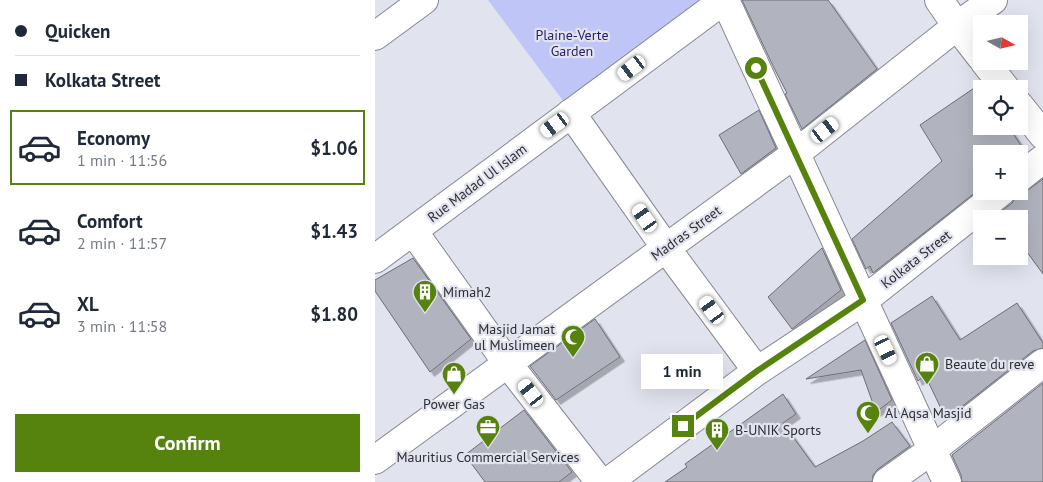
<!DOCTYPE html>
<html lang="en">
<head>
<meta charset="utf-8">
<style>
  body { margin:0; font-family:"PT Sans",sans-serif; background:#f6f6f7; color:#1f2937; height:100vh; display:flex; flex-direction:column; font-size:19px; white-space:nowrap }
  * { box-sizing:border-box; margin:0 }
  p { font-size:16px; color:#747a83 }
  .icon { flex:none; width:28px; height:28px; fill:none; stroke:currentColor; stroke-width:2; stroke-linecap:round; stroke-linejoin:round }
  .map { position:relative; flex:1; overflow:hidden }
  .panel { display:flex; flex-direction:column; background:#fff; width:375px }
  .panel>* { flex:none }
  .guide { display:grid; align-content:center; height:110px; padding:0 15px; background:#fff }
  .needle { width:32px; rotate:98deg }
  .buttons { position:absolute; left:598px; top:15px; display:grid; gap:10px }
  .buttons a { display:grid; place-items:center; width:55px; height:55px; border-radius:0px; background:#fff; box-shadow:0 5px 20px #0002; font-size:25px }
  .end { position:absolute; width:22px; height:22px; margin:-11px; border:6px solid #56820e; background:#fff; box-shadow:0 0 0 2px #fff }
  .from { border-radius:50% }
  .bubble { position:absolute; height:35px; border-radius:0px; background:#fff; box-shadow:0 5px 20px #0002; font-size:16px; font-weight:700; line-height:35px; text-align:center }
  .car { position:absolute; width:15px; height:30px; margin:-15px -8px; border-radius:6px; box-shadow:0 0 4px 1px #0007; background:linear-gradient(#fff 24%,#345 0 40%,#fff 0 76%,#345 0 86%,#fff 0) }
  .guide b { display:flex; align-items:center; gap:18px; height:48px; font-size:19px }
  .guide b+b { border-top:1px solid #e0e1e3 }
  .guide i { width:12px; height:12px; background:#1f2937 }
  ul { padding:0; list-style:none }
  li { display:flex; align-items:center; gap:15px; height:75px; margin:0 10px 8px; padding:0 5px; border:2px solid transparent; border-radius:0px }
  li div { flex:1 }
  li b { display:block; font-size:19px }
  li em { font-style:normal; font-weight:700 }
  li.selected { border-color:#56820e }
  li>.icon { width:45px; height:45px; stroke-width:1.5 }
  .action { display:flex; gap:10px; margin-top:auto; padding:10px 15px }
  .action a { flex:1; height:58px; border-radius:0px; background:#56820e; color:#fff; font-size:20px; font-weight:700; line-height:58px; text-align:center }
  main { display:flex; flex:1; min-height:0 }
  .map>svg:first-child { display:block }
  .green { fill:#bfc5f6 }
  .building { fill:#b1b3be; stroke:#6c6d77; filter:url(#shadow) }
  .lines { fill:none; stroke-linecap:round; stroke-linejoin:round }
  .street-casing { stroke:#878892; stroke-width:30 }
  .secondary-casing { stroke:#878892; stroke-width:30 }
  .street { stroke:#fff; stroke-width:28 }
  .secondary { stroke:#fff; stroke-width:28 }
  .route { stroke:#56820e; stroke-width:6 }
  .labels { text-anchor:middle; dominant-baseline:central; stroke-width:4.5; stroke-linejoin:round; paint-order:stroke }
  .park-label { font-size:14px; fill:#251c6b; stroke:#e1e3ee }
  .street-label { font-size:14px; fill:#2d2d31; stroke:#e1e3ee }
  .poi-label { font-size:14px; fill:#2d2d31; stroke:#e1e3ee; text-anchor:start }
</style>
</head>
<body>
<main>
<section class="panel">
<div class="guide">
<b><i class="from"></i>Quicken</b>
<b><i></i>Kolkata Street</b>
</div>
<ul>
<li class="selected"><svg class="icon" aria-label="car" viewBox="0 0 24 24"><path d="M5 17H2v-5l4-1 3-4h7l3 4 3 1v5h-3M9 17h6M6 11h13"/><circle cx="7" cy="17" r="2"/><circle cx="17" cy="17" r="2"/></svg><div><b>Economy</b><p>1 min · 11:56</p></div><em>$1.06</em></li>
<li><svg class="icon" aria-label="car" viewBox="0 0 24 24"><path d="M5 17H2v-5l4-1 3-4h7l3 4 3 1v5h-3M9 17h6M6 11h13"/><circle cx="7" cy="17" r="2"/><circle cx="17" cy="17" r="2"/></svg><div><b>Comfort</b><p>2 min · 11:57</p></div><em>$1.43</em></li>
<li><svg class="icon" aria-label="car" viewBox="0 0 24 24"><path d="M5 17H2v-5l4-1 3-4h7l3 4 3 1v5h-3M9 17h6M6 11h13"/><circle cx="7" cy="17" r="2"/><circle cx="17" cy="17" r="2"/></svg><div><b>XL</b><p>3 min · 11:58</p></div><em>$1.80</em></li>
</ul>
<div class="action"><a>Confirm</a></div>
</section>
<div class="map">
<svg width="668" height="482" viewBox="0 0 668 482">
  <defs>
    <filter id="shadow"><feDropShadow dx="4.5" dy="4.5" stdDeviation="0" flood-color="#0004"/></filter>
  </defs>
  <rect width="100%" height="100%" fill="#e1e3ee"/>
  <path class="green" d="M113 0H325L189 102Z"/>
  <path class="building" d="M367 0H453L502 69 427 129 410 94 412 93 399 68Z
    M605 84 608 89H606V126H633L651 153 644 158V154H606V188L498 273 495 266 491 269 477 239 567 161 545 125Z
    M384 110 401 148 366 174 344 135Z
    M668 179V274L644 241V219H627L623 214 637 203 641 197 642 193H647L653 190Z
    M447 248 466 290 417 329 393 297Z
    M38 258 96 339 55 372 0 291V280Z
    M557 296 585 340 642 303 668 343V348L658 351 571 419 550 375 543 381 516 323Z
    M220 319 245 357 181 400 155 366Z
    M490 340 517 400 501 412 486 370 431 379Z
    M668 383V482H587L586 475 577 455Z
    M408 394 421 414 408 423 440 467 488 441 517 422 535 446 503 469 498 475 497 482H290L312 467 310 464Z
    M149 410 197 472 184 482H110L90 455Z"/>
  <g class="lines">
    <defs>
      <path id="street" d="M350 0 572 482
        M564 0 582 26 606 57
        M609 61 631 89
        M644 105 668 135
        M196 113 291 248 382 371
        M644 178 668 159
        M38 231 133 364 225 482
        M0 460 420 154 582 26 618 0
        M233 482 382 371 488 301 627 191
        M512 482 557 450 668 363"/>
      <path id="secondary" d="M0 36 49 0
        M0 259 349 0"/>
    </defs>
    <use href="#street" class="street-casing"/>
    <use href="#secondary" class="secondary-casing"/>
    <use href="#street" class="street"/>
    <use href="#secondary" class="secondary"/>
  </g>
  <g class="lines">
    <path class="route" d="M308 426 382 371 488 300 381 68"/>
  </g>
  <defs>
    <symbol id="building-pin" viewBox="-11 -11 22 30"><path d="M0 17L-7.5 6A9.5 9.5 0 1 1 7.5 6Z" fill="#56820e" stroke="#e1e3ee"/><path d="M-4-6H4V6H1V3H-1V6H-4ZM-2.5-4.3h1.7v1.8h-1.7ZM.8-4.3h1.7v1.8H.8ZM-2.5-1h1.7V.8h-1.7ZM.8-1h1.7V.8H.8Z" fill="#fff"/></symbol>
    <symbol id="mosque-pin" viewBox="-11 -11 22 30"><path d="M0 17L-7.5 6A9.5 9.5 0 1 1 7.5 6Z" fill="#56820e" stroke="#e1e3ee"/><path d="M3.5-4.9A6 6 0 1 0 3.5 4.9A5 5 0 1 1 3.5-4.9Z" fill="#fff"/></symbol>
    <symbol id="shop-pin" viewBox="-11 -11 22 30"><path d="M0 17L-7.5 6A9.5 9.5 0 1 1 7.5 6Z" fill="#56820e" stroke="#e1e3ee"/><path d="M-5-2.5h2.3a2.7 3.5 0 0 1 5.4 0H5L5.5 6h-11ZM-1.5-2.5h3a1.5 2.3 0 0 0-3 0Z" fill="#fff"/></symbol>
    <symbol id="office-pin" viewBox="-11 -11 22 30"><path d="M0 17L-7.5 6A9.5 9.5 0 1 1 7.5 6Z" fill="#56820e" stroke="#e1e3ee"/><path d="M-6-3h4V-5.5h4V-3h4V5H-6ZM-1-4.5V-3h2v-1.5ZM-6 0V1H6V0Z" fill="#fff"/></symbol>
  </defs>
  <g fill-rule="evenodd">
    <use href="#building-pin" x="36" y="278" width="28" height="38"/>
    <use href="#mosque-pin" x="184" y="323" width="28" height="38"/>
    <use href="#shop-pin" x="538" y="350" width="28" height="38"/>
    <use href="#shop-pin" x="65" y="360" width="28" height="38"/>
    <use href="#mosque-pin" x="479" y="399" width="28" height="38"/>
    <use href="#office-pin" x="99" y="413" width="28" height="38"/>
    <use href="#building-pin" x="328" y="416" width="28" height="38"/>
  </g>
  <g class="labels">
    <g class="park-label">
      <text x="197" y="35">Plaine-Verte<tspan x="197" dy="16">Garden</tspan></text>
    </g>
    <g class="street-label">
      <text transform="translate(102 183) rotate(-37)">Rue Madad Ul Islam</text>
      <text transform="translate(311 233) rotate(-36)">Madras Street</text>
      <text transform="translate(541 259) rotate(-38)">Kolkata Street</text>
    </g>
    <g class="poi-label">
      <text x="68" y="292">Mimah2</text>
      <text x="180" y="329" text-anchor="end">Masjid Jamat<tspan x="180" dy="16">ul Muslimeen</tspan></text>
      <text x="570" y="364">Beaute du reve</text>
      <text x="79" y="404" text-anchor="middle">Power Gas</text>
      <text x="510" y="413">Al Aqsa Masjid</text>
      <text x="360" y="430">B-UNIK Sports</text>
      <text x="113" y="457" text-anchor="middle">Mauritius Commercial Services</text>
    </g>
  </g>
</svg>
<div class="buttons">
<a><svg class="needle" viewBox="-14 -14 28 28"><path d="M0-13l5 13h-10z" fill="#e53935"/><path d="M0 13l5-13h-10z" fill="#747a83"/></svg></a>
<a><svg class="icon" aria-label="locate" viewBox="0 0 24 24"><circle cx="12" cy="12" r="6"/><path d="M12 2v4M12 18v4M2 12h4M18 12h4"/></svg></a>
<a>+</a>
<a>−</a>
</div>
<i class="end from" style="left:381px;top:68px"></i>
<i class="end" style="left:308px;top:426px"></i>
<div class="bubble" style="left:266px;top:354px;width:82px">1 min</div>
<i class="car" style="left:257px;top:68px;rotate:233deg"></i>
<i class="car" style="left:180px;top:125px;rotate:234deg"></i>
<i class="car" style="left:450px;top:130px;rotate:52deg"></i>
<i class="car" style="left:270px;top:218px;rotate:325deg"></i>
<i class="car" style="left:337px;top:310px;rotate:324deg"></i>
<i class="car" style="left:511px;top:350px;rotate:155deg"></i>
<i class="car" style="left:156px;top:393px;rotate:322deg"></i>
</div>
</main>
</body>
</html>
